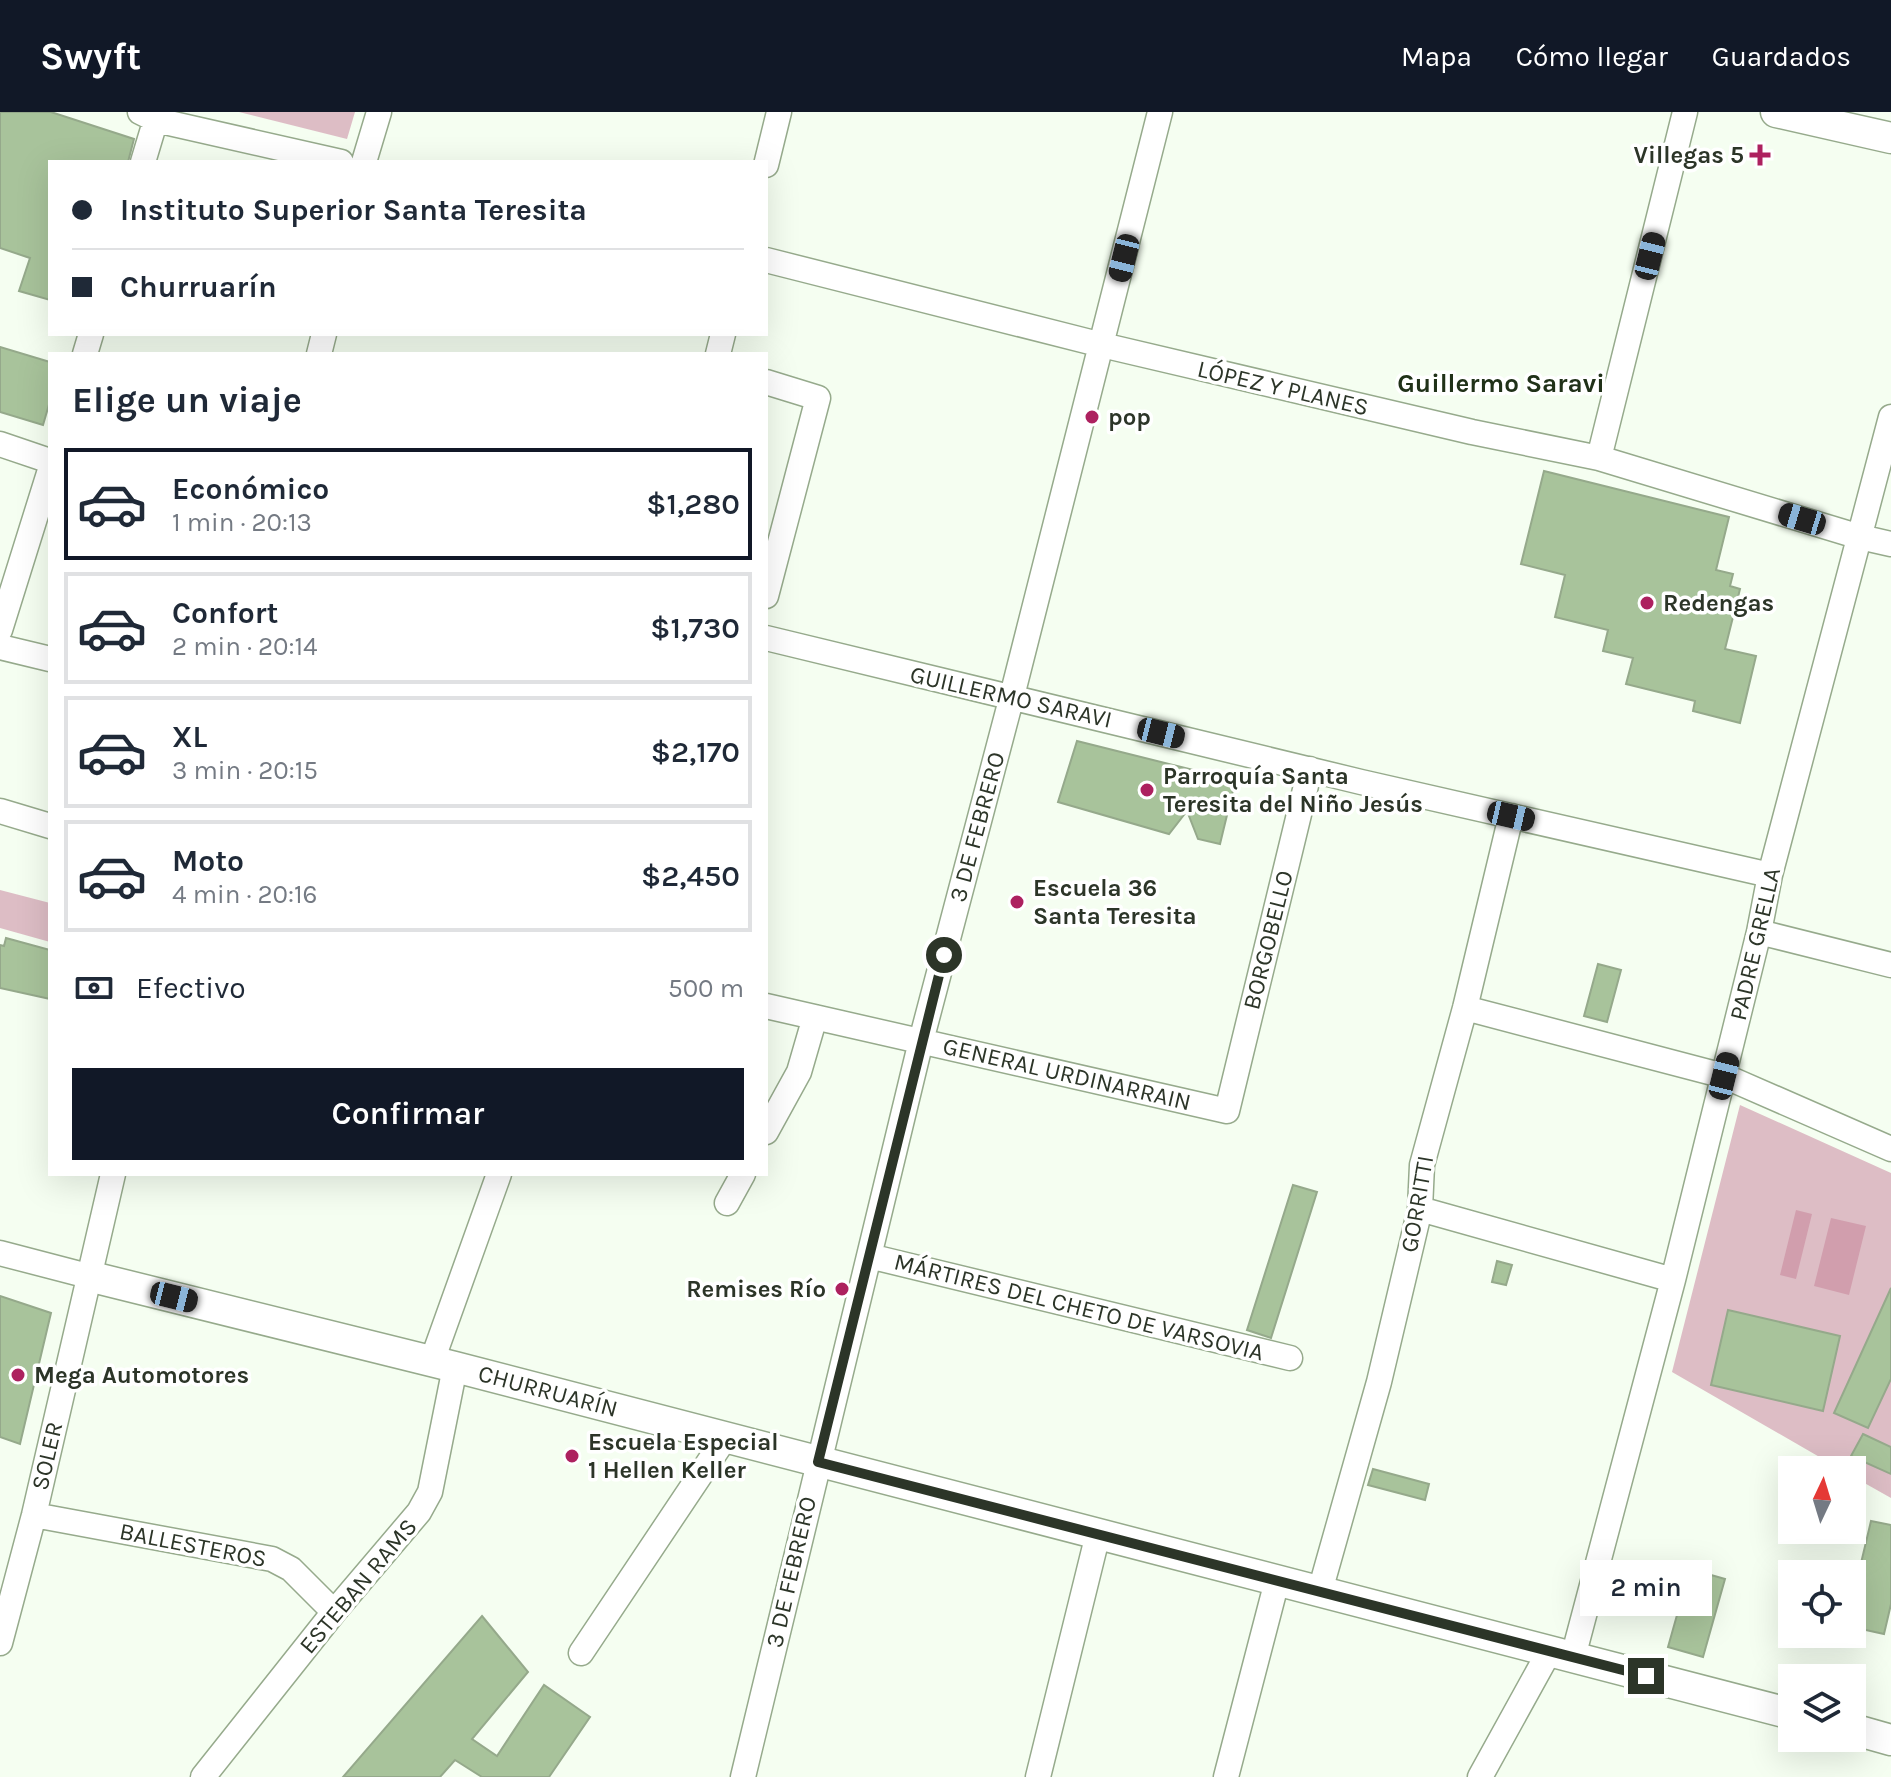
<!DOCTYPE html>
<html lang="es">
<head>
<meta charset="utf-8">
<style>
  body { margin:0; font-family:Karla,sans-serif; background:#f2f2f3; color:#1f2937; height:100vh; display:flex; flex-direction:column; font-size:30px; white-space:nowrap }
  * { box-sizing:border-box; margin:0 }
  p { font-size:26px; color:#747a83 }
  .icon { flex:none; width:44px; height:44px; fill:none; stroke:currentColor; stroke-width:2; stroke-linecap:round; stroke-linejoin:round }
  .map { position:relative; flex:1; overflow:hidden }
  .details { position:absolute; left:48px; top:240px; width:720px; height:824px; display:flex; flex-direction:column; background:#fff; border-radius:0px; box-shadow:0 8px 32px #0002 }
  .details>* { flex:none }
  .banner { position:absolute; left:48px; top:48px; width:720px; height:176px; border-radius:0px; box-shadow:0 8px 32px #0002; display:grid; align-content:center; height:176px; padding:0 24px; background:#fff }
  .needle { width:52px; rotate:4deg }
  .controls { position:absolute; left:1778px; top:1344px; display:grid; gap:16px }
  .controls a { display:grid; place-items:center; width:88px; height:88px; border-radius:0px; background:#fff; box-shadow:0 8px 32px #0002; font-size:40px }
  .end { position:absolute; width:36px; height:36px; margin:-18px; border:10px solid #2c3528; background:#fff; box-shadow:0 0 0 4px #fff }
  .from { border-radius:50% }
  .bubble { position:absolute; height:56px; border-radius:0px; background:#fff; box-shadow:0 8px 32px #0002; font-size:26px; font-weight:600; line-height:56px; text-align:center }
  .car { position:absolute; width:24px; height:48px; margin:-24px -12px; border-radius:10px; box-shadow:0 0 6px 2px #0007; background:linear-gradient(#222 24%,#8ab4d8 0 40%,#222 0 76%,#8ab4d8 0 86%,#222 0) }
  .banner b { display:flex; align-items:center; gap:28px; height:76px; font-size:30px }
  .banner b+b { border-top:2px solid #e0e1e3 }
  .banner i { width:20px; height:20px; background:#1f2937 }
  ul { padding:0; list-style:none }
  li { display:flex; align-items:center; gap:24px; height:112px; margin:0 16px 12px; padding:0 8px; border:4px solid #e0e1e3; border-radius:0px }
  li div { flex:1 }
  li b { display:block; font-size:30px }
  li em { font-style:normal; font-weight:600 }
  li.active { border-color:#111827 }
  li>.icon { width:72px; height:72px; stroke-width:1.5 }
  h2 { padding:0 24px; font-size:36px; line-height:96px }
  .pay { display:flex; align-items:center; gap:20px; height:88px; padding:0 24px; font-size:30px }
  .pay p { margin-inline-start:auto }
  .action { display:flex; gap:16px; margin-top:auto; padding:16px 24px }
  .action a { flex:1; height:92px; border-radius:0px; background:#111827; color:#fff; font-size:32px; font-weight:600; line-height:92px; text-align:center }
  header { display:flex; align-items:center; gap:48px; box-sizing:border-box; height:112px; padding:0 40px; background:#111827; color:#fff }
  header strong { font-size:38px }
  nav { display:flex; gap:44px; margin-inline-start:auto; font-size:28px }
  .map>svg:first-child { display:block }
  .green { fill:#ddbdc5 }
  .water { fill:#d19ead }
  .building { fill:#a8c39b; stroke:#95a98b; stroke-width:2 }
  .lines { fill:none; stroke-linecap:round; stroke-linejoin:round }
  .minor-casing { stroke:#96aa8c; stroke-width:27 }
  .major-casing { stroke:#96aa8c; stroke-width:33 }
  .minor { stroke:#fff; stroke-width:24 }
  .major { stroke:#fff; stroke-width:30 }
  .route { stroke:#2c3528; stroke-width:10 }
  .poi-dot { fill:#ad215f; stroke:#fff; stroke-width:3 }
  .labels { text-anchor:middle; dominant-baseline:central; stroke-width:7; stroke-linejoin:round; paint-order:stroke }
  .poi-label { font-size:24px; font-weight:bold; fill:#2c3528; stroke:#fff; text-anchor:start }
  .street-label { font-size:24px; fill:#2c3528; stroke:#fff }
  .neighbourhood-label { font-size:26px; font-weight:bold; fill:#203118; stroke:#fff }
</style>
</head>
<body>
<header>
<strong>Swyft</strong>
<nav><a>Mapa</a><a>Cómo llegar</a><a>Guardados</a></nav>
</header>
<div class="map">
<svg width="1891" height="1665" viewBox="0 0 1891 1665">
  <rect width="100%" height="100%" fill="#f5fef1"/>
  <path class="green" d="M239 0H355L347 27Z
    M0 778 50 791V830L0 816Z
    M1740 993 1891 1061V1386L1852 1364V1358H1842L1672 1260Z"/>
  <path class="water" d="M1796 1098 1812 1102 1796 1167 1780 1163Z
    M1831 1106 1866 1114 1849 1183 1814 1174Z"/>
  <path class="building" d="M0 0H51L134 27 128 50H50V188L19 179 30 146 0 136Z
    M0 235 50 250V289L43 313 0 300Z
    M1544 359 1729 405 1716 458 1733 462 1730 474 1740 477 1725 537 1756 544 1740 611 1693 599 1695 589 1626 572 1633 546 1603 539 1608 518 1555 505 1565 463 1521 452Z
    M1077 629 1193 658 1205 672 1216 661 1236 666 1220 732 1198 727 1187 699 1169 722 1058 690Z
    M6 826 50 838V887L0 876V833L4 834Z
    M1598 852 1621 858 1607 910 1584 904Z
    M1293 1073 1317 1080 1271 1226 1247 1218Z
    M1497 1149 1512 1153 1506 1173 1492 1170Z
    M1891 1176V1267L1868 1316 1834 1301Z
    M0 1184 51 1201 20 1332 0 1325Z
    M1728 1198 1840 1224 1823 1299 1711 1273Z
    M1863 1322 1891 1335V1362L1851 1344Z
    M1373 1357 1429 1372 1425 1388 1368 1373Z
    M1871 1409 1891 1413V1492L1884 1522 1852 1515V1489Z
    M1690 1457 1725 1467 1703 1545 1668 1535Z
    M482 1504 528 1560 472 1627 497 1644 544 1573 590 1605 549 1665H482L455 1648 440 1665H343Z"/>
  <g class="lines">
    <defs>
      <path id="minor" d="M140 0 156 8 341 50
        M143 50 158 0
        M364 50 379 0
        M766 53 779 0
        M766 148 1102 233 1472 320 1599 346 1860 425 1891 432
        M85 242 91 222
        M319 242 324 222
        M718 242 723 222
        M766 270 818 286 766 484
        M0 332 50 349
        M1599 346 1685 0
        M0 518 50 358
        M766 526 1361 670 1770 763
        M0 535 50 547
        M0 699 50 714
        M1759 820 1891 853
        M766 894 1227 999 1310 657
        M1465 896 1724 964 1891 1037
        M766 1020 799 960 815 905
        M727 1091 743 1062
        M1420 1097 1673 1168
        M0 1141 88 1164
        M869 1144 1290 1246
        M432 1249 499 1062
        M34 1403 272 1447 291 1457 334 1500
        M1320 1479 1379 1270 1420 1097 1422 1053 1465 896 1511 704
        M0 1531 34 1403 113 1062
        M581 1541 725 1326
        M1573 1545 1673 1168 1759 820 1770 763 1891 305
        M203 1665 334 1500 419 1400 430 1380 455 1255
        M743 1665 921 929 1012 584 1160 0
        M1038 1665 1098 1422
        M1226 1665 1277 1469
        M1480 1665 1549 1540"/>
      <path id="major" d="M1776 0 1891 26
        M88 1164 455 1255 1792 1602
        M1852 1617 1891 1628"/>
    </defs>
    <use href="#minor" class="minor-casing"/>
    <use href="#major" class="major-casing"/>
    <use href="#minor" class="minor"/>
    <use href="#major" class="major"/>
  </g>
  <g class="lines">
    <path class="route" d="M944 843 818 1350 1646 1564"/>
  </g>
  <g class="poi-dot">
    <path d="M1756 31h8v8h8v8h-8v8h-8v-8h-8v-8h8z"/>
    <circle cx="1092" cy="305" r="8"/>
    <circle cx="1647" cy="491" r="8"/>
    <circle cx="1147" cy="678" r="8"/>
    <circle cx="1017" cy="790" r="8"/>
    <circle cx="842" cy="1177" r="8"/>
    <circle cx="18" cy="1263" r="8"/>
    <circle cx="572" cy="1344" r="8"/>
  </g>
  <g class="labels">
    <g class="poi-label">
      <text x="1744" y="43" text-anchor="end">Villegas 5</text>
      <text x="1108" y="305">pop</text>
      <text x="1663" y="491">Redengas</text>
      <text x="1163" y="664">Parroquía Santa<tspan x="1163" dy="28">Teresita del Niño Jesús</tspan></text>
      <text x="1033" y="776">Escuela 36<tspan x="1033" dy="28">Santa Teresita</tspan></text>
      <text x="826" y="1177" text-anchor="end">Remises Río</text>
      <text x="34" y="1263">Mega Automotores</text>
      <text x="588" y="1330">Escuela Especial<tspan x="588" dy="28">1 Hellen Keller</tspan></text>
    </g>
    <g class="street-label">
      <text transform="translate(1283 276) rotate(13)">LÓPEZ Y PLANES</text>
      <text transform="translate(1011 585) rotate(13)">GUILLERMO SARAVI</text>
      <text transform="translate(977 715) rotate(-75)">3 DE FEBRERO</text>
      <text transform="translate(1268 828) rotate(-76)">BORGOBELLO</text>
      <text transform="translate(1755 832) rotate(-77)">PADRE GRELLA</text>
      <text transform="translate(1067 962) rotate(13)">GENERAL URDINARRAIN</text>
      <text transform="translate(1417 1092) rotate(-80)">GORRITTI</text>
      <text transform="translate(1079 1195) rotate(14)">MÁRTIRES DEL CHETO DE VARSOVIA</text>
      <text transform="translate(548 1279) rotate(15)">CHURRUARÍN</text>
      <text transform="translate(47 1344) rotate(-77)">SOLER</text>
      <text transform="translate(193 1433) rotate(11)">BALLESTEROS</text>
      <text transform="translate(791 1460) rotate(-77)">3 DE FEBRERO</text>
      <text transform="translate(358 1474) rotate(-50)">ESTEBAN RAMS</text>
    </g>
    <g class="neighbourhood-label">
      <text x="1501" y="271">Guillermo Saravi</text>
    </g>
  </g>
</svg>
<div class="controls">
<a><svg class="needle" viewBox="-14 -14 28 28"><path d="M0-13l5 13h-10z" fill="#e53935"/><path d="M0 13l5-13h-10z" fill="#747a83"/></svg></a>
<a><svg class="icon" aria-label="locate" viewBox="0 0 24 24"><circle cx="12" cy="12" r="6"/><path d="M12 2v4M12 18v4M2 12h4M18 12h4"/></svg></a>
<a><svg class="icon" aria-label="layers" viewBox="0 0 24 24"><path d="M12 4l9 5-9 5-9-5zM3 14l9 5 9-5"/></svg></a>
</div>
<i class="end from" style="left:944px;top:843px"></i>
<i class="end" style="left:1646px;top:1564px"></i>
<div class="bubble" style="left:1580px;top:1448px;width:132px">2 min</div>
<i class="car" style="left:1650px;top:144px;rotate:14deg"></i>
<i class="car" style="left:1124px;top:146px;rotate:194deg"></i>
<i class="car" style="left:1802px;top:407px;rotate:287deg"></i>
<i class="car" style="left:1161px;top:621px;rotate:104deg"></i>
<i class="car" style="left:1511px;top:704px;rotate:103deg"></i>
<i class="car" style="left:1724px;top:964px;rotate:14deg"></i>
<i class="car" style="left:174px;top:1185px;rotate:104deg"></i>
<div class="banner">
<b><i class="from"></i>Instituto Superior Santa Teresita</b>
<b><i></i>Churruarín</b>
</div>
<section class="details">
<h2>Elige un viaje</h2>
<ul>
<li class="active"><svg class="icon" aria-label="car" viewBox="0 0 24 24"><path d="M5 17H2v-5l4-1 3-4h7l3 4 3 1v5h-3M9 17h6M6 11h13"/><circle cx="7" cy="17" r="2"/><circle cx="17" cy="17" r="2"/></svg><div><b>Económico</b><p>1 min · 20:13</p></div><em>$1,280</em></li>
<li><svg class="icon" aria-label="car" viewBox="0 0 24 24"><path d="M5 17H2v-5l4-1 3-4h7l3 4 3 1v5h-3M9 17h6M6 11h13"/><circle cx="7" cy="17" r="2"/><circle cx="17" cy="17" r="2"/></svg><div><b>Confort</b><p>2 min · 20:14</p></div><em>$1,730</em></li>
<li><svg class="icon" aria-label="car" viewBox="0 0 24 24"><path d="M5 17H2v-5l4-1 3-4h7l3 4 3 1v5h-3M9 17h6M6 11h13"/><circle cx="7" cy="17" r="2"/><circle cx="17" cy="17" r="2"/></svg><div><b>XL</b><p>3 min · 20:15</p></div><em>$2,170</em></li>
<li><svg class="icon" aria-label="car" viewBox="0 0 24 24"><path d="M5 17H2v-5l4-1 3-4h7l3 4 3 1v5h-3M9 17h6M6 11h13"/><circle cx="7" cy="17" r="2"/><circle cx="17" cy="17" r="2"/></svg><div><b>Moto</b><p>4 min · 20:16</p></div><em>$2,450</em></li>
</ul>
<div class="pay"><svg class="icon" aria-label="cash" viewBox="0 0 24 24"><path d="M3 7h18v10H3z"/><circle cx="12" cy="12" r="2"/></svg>Efectivo<p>500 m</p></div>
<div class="action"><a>Confirmar</a></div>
</section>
</div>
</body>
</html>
